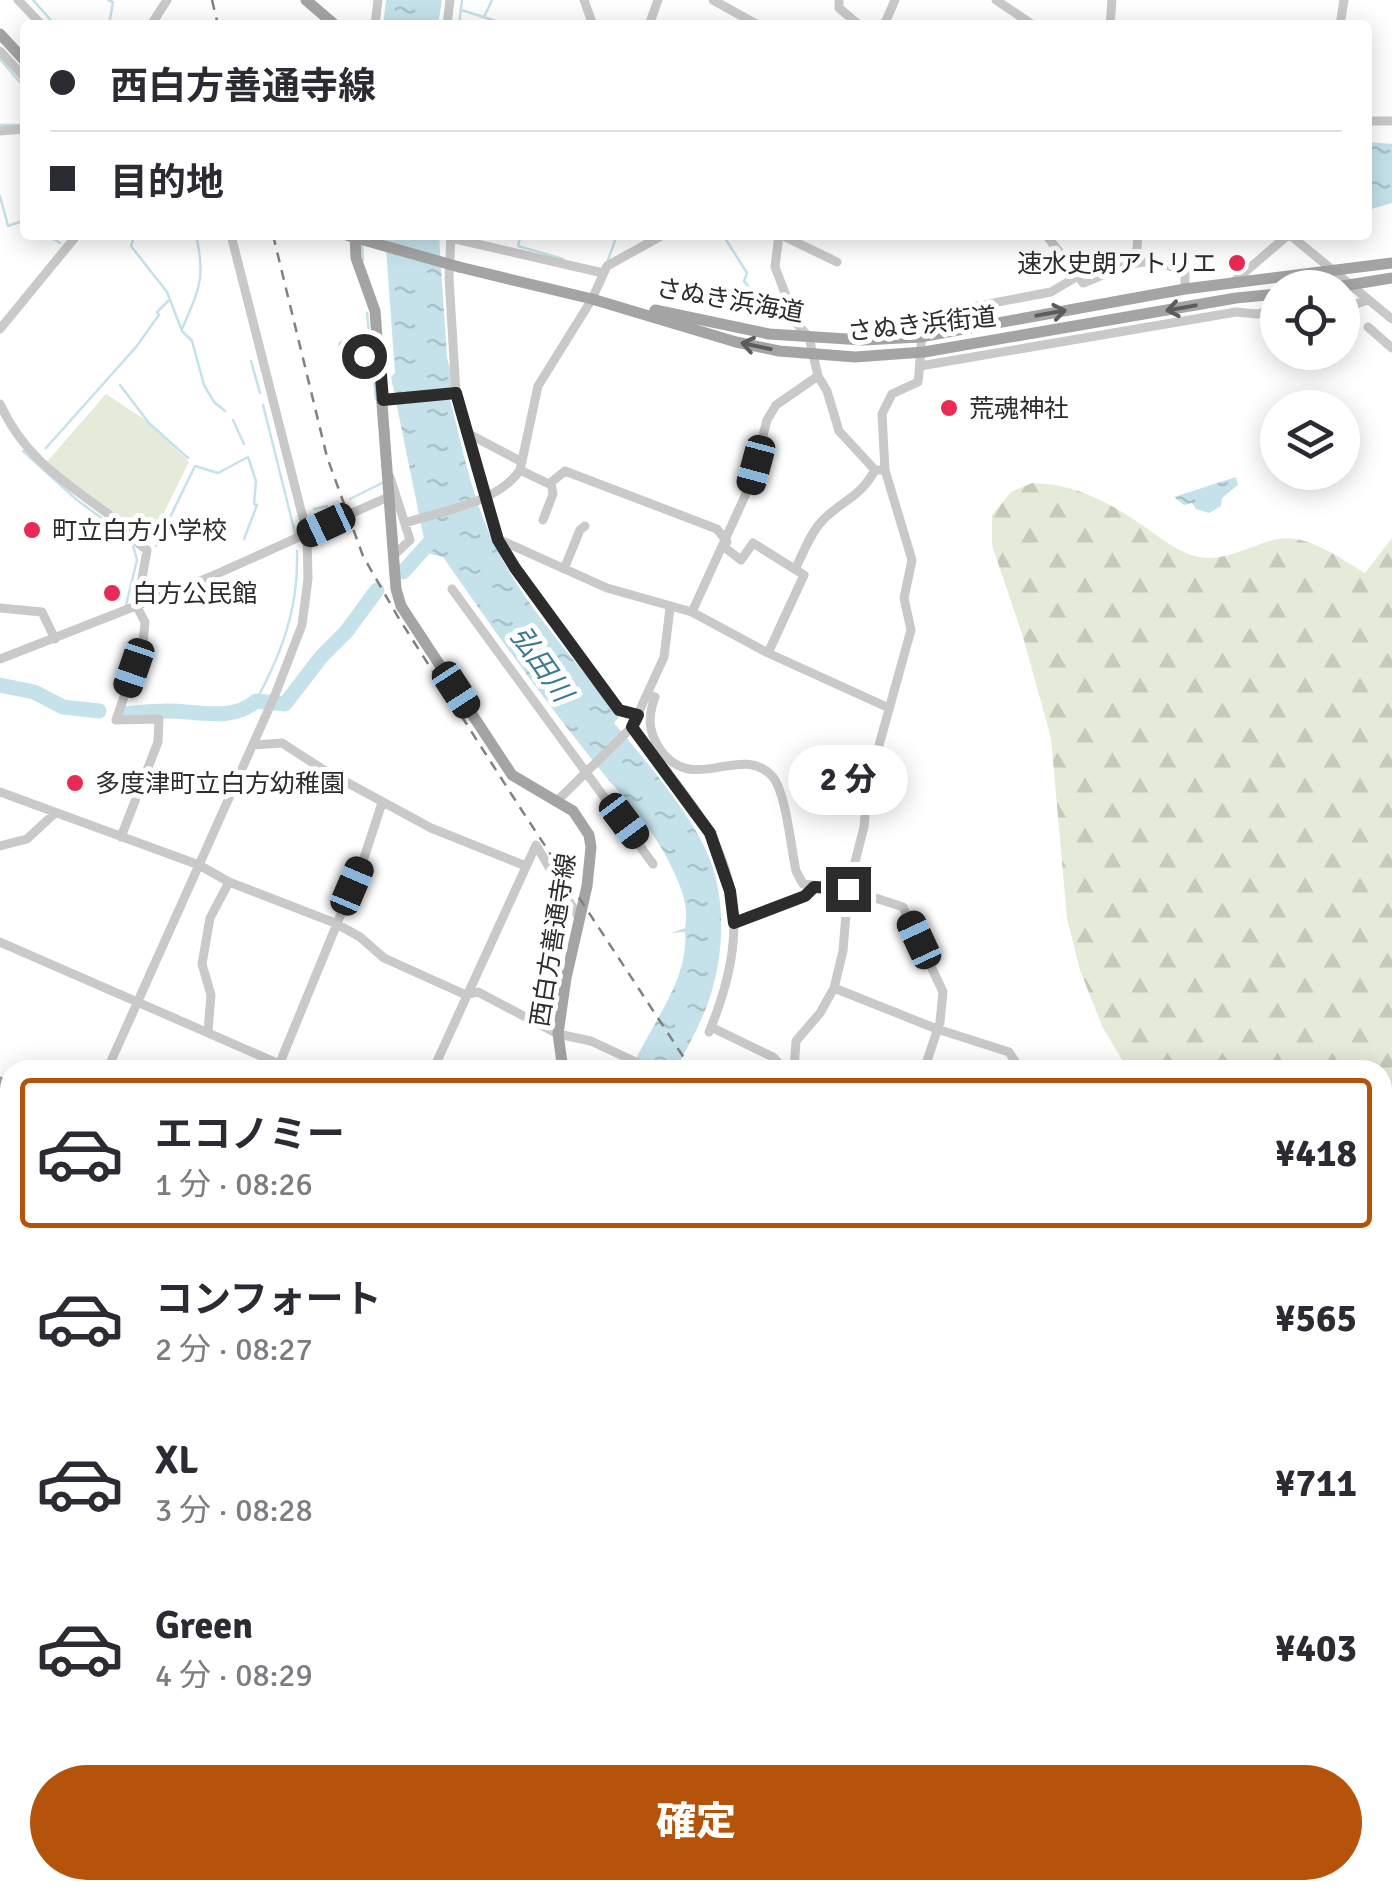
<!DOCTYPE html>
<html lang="ja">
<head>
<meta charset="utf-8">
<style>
  body { margin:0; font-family:Signika,"Noto Sans JP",sans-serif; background:#f2f2f3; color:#2b2b33; height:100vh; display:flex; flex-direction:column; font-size:38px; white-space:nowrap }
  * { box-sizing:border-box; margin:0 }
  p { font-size:32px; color:#7c7c81 }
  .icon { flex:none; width:55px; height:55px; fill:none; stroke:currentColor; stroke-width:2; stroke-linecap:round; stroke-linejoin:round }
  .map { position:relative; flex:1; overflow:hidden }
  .details { position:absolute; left:0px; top:1060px; width:1392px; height:840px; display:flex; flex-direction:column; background:#fff; border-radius:30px 30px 0 0; box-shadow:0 5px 25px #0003 }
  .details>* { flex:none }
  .hud { position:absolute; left:20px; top:20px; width:1352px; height:220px; border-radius:10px; box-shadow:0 5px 25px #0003; display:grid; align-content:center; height:220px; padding:0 30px; background:#fff }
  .controls { position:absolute; left:1260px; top:270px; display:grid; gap:20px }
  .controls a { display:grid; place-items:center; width:100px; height:100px; border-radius:50%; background:#fff; box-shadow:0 5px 25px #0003; font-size:50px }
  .end { position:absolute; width:45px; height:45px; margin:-22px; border:12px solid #2c2c2c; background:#fff; box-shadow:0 0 0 5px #fff }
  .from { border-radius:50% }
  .bubble { position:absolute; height:70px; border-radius:35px; background:#fff; box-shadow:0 5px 25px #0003; font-size:32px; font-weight:800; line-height:70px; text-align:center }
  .car { position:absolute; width:30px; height:60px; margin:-30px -15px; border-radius:12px; box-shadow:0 0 8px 2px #0007; background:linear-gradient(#222 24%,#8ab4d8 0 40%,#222 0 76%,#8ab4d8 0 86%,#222 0) }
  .hud b { display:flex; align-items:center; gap:35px; height:95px; font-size:38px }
  .hud b+b { border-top:2px solid #e1e1e2 }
  .hud i { width:25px; height:25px; background:#2b2b33 }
  ul { padding:18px 0 0; list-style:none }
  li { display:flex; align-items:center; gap:30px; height:150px; margin:0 20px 15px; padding:0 10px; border:5px solid transparent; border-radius:10px }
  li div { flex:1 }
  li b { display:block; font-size:38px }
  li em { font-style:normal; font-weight:800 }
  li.selected { border-color:#b45309 }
  li>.icon { width:90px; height:90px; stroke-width:1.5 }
  .button { display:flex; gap:20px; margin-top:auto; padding:20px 30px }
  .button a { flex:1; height:115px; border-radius:60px; background:#b45309; color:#fff; font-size:40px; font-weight:800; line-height:115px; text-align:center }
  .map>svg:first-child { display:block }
  .forest { fill:url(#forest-firs) }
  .garden { fill:#e5ebd9 }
  .water { fill:url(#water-ripples) }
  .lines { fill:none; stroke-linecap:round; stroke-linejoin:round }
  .stream { stroke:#c5e2eb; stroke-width:2.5 }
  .river { stroke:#c5e2eb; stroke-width:15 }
  .minor { stroke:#c9c9c9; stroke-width:9 }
  .major { stroke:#a4a4a4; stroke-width:11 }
  .rail { stroke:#818181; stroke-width:2.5; stroke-dasharray:10 8; stroke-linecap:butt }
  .major-bridge { stroke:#a4a4a4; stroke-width:11 }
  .oneway { stroke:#5c5c5c }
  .route { stroke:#2c2c2c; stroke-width:12 }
  .poi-dot { fill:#e82a54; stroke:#fff; stroke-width:4 }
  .labels { text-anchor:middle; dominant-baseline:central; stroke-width:10; stroke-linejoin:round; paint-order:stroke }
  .poi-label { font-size:25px; fill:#2c2c2c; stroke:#fff; text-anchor:start }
  .street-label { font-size:25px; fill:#2c2c2c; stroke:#fff }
  .water-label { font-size:28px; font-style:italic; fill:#3a7b8f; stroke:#fff }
</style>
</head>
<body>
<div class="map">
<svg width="1392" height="1900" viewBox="0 0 1392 1900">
  <defs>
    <pattern id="forest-firs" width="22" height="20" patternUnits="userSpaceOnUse" patternTransform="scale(2.5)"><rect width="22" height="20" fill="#e5ebd9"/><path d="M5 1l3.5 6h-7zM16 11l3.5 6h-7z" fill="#c5caba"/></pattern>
    <pattern id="water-ripples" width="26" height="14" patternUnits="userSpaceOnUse" patternTransform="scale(2.5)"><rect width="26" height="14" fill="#c5e2eb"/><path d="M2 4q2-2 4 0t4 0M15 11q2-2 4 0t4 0" fill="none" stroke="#a9c2ca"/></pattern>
  </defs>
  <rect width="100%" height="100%" fill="#fff"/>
  <path class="forest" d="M1032 483C1076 484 1109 502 1145 527 1160 538 1180 553 1198 557 1223 562 1251 546 1273 540 1304 531 1340 558 1365 573L1392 538V1137L1383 1142 1382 1070H1128L1102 1026 1080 970 1067 918 1051 738 1023 637 992 545V515L1011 492Z"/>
  <path class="garden" d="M106 394 147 421 189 462 148 545 134 530 45 464Z"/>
  <path class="water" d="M386 0H442L438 25H383Z
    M1368 142 1392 144V203L1368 210Z
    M385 235H439L447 357 455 390 450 400C463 449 473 502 496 548 527 609 578 663 619 717L614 723C643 757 686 808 705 848 727 893 725 953 709 1000 701 1024 687 1047 676 1070H631C649 1026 689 982 685 932L671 933 685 928C690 905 679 882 669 862 650 823 616 791 590 757 538 692 490 625 443 557L430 554 425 544 391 377 395 373Z
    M1236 477 1238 485 1222 498 1221 506 1209 513 1196 509 1192 503 1184 505 1174 497Z"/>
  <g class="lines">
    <path class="stream" d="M33 0 55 25
      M108 0 113 2 109 25
      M461 10 509 25
      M484 17 492 0
      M459 25 462 0
      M0 59 25 88
      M0 125H23
      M0 196 8 226 25 220
      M47 235 60 243
      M134 235 131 246 167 292 182 331 192 341 204 385 214 402 225 411
      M521 235 518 246 563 259
      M723 235 747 273 744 281 770 315
      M362 243 363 260
      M608 260 617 235
      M367 313 370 342
      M182 329C199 289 206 279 196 235
      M251 361 260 393
      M372 362 376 399
      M120 385 149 423 188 458
      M263 405 295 533
      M233 420 244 444
      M46 448 136 347 159 315 157 312 168 301
      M23 451 77 500 126 536
      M350 499 384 482
      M314 509 327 506
      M156 546 195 466 218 473 248 457 256 481 254 504 257 505 244 539
      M126 605 137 560 132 542
      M256 701C282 652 299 608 297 551"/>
    <path class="river" d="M403 572 439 532
      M0 685 34 692 63 707 99 711
      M124 714C137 713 151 711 164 711 194 710 232 723 256 701L285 704 321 657 346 632 377 590
      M390 1900 399 1890
      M780 1900 785 1890"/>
    <path class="minor" d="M18 0 42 25
      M584 0 593 25
      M713 0 758 25
      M839 0V8L859 25
      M996 0 1033 25
      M151 25 167 0
      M375 25 378 0
      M447 25 450 0
      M649 25 658 0
      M879 25 885 23 895 0
      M1110 25 1112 0
      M1340 25 1344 0
      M0 51 25 78
      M1368 121H1392
      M0 131 25 129
      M451 235 449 278 456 393 498 539 607 588 692 612 750 485 767 420 776 405 818 376
      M779 235 775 267 797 324 809 337 818 376 827 391 839 431 875 470H885
      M781 235 837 262
      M1046 235 1078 276
      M1290 235 1392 319
      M451 238 603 273
      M1136 260 1138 235
      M1231 284 1288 235
      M1342 304 1347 307 1368 300
      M1368 327 1392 348
      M0 329 77 235
      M343 345 380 363
      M920 366 1236 312 1257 314 1278 309
      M383 400 456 393
      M0 404C27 463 71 485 120 523 130 532 136 544 147 550L137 607 145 622 143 642 116 720 159 719 158 742 121 837
      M467 433 522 462
      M520 470 549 484 565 471 717 529 727 542
      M390 477 410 540 394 555
      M543 520 553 494 551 483
      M405 523C441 511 498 503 520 470L538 386 592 299 607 266 663 235
      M500 542 515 568 619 710 639 715
      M724 547 741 560 753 543 804 575 768 653
      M564 569 580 530 585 526
      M795 569C803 554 810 533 823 520 842 500 859 499 875 470
      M452 589 653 864
      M0 608 42 612 55 639
      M690 611 768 653 889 708
      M0 659 210 577 388 497
      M648 695 655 697C648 716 648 730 659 748 692 797 739 743 771 775 786 789 791 849 796 871L803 884 848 889 903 907 943 992 940 1022 924 1070
      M632 727C657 761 689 795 709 832 747 900 737 965 709 1032
      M253 745 282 743 324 770 431 828 526 866
      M0 792 199 865 275 695 302 625 308 579 307 534 231 235
      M558 800 632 727 664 657 670 608
      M0 846 27 839 55 813
      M734 923 805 896 813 887
      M0 942 293 1070
      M834 988 937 1029 1009 1052 1018 1066 1025 1070
      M711 1027 773 1057 785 1070
      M208 1031 211 995 202 964 210 918 229 882
      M107 1070 199 865 229 882 335 923 360 937 384 958 466 995 478 992 558 1034 591 1041 653 1070
      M273 1070 281 1060 364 858 382 803
      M433 1070 536 845 579 918
      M794 1070 796 1041 820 1013 834 988 843 951 848 889 864 827 868 785 911 630 904 598 912 560 885 470 882 414 892 394 918 382C921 359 920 338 925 316L1051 292 1078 276 1083 283C1123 268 1143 250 1185 273V289
      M1382 1248 1392 1251
      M0 1269 10 1273
      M0 1347 10 1324
      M0 1425 10 1430
      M10 1721 5 1742 10 1744
      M0 1821 10 1826
      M0 1857 10 1837
      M1382 1859 1392 1864
      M0 1886 34 1900
      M351 1890 370 1898
      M623 1896 626 1890
      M73 1900 77 1890
      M123 1900 128 1890
      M167 1900 171 1890
      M222 1900 225 1890
      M319 1900 325 1890
      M1191 1900 1196 1890"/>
    <path class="major" d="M306 0 335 25
      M0 34 25 61
      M355 235 356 258 375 311 396 589 401 606 512 775 573 811 589 835 591 847 587 886 566 978 558 1034 563 1070
      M459 267 592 299 736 342 779 351 855 357 924 352 1236 298 1278 294
      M1330 288 1392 278
      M655 310 769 334 863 340 920 337 1185 289 1392 263
      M0 1082 10 1087
      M1382 1469 1392 1460
      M1382 1698 1392 1701
      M533 1900 536 1890"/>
    <path class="rail" d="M212 0 218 25
      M273 235 327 457 363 556 398 617 519 806 692 1070
      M1382 1370 1392 1371"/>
    <path class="major-bridge" d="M346 235 459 267"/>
  </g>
  <defs><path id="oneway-shaft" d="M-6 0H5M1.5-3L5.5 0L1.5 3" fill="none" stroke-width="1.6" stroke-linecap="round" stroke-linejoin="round" transform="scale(2.5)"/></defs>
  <g class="oneway">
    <use href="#oneway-shaft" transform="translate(1181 308) rotate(170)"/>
    <use href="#oneway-shaft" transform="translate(1051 313) rotate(-10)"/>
    <use href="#oneway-shaft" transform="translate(756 346) rotate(-168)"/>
  </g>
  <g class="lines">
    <path class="route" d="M364 356 380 363 383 400 456 393 498 540 515 568 619 710 638 715 632 727 710 833 730 891 734 923 805 896 814 887 848 889"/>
  </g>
  <g class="poi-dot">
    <circle cx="1237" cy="263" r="10"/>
    <circle cx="949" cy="408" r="10"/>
    <circle cx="32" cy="530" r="10"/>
    <circle cx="112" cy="593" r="10"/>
    <circle cx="75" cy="783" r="10"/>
  </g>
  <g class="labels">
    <g class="poi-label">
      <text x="1217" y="263" text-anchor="end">速水史朗アトリエ</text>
      <text x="969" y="408">荒魂神社</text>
      <text x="52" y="530">町立白方小学校</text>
      <text x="132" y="593">白方公民館</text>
      <text x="95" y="783">多度津町立白方幼稚園</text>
    </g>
    <g class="street-label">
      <text transform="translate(730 300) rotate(10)">さぬき浜海道</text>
      <text transform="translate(922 324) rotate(-6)">さぬき浜街道</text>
      <text transform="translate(553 940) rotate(-81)">西白方善通寺線</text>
    </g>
    <g class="water-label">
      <text transform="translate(541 664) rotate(55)">弘田川</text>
    </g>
  </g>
</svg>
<div class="controls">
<a><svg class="icon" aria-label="locate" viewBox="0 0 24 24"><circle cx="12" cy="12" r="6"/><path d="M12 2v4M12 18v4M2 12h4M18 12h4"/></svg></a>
<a><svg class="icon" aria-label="layers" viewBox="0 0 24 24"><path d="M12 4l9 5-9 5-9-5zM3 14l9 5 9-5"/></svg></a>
</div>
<i class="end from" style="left:364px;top:356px"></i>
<i class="end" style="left:848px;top:889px"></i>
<div class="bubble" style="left:788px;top:745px;width:120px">2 分</div>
<i class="car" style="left:756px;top:465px;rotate:195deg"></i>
<i class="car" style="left:326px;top:525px;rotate:245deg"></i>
<i class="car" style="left:134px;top:668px;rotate:199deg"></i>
<i class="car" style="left:456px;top:690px;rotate:147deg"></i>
<i class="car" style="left:624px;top:821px;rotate:143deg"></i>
<i class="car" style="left:352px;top:886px;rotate:23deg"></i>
<i class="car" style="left:919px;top:940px;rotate:335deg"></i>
<div class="hud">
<b><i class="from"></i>西白方善通寺線</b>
<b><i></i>目的地</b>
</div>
<section class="details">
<ul>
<li class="selected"><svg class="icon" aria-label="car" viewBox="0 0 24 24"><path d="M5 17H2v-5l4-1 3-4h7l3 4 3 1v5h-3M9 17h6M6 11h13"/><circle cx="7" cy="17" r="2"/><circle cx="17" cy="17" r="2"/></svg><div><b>エコノミー</b><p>1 分 · 08:26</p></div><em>¥418</em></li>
<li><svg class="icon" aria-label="car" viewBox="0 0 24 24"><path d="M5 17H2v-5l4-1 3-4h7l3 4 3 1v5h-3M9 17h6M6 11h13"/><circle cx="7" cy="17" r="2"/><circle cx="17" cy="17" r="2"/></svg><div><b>コンフォート</b><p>2 分 · 08:27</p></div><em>¥565</em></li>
<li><svg class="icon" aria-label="car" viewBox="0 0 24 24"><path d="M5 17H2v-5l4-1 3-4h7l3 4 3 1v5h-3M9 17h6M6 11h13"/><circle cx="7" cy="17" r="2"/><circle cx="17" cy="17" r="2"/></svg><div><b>XL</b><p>3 分 · 08:28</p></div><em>¥711</em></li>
<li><svg class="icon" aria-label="car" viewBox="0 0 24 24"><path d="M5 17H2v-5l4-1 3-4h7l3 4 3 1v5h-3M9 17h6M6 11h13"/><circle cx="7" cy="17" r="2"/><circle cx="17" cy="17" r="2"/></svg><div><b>Green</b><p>4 分 · 08:29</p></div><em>¥403</em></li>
</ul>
<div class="button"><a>確定</a></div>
</section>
</div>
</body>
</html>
